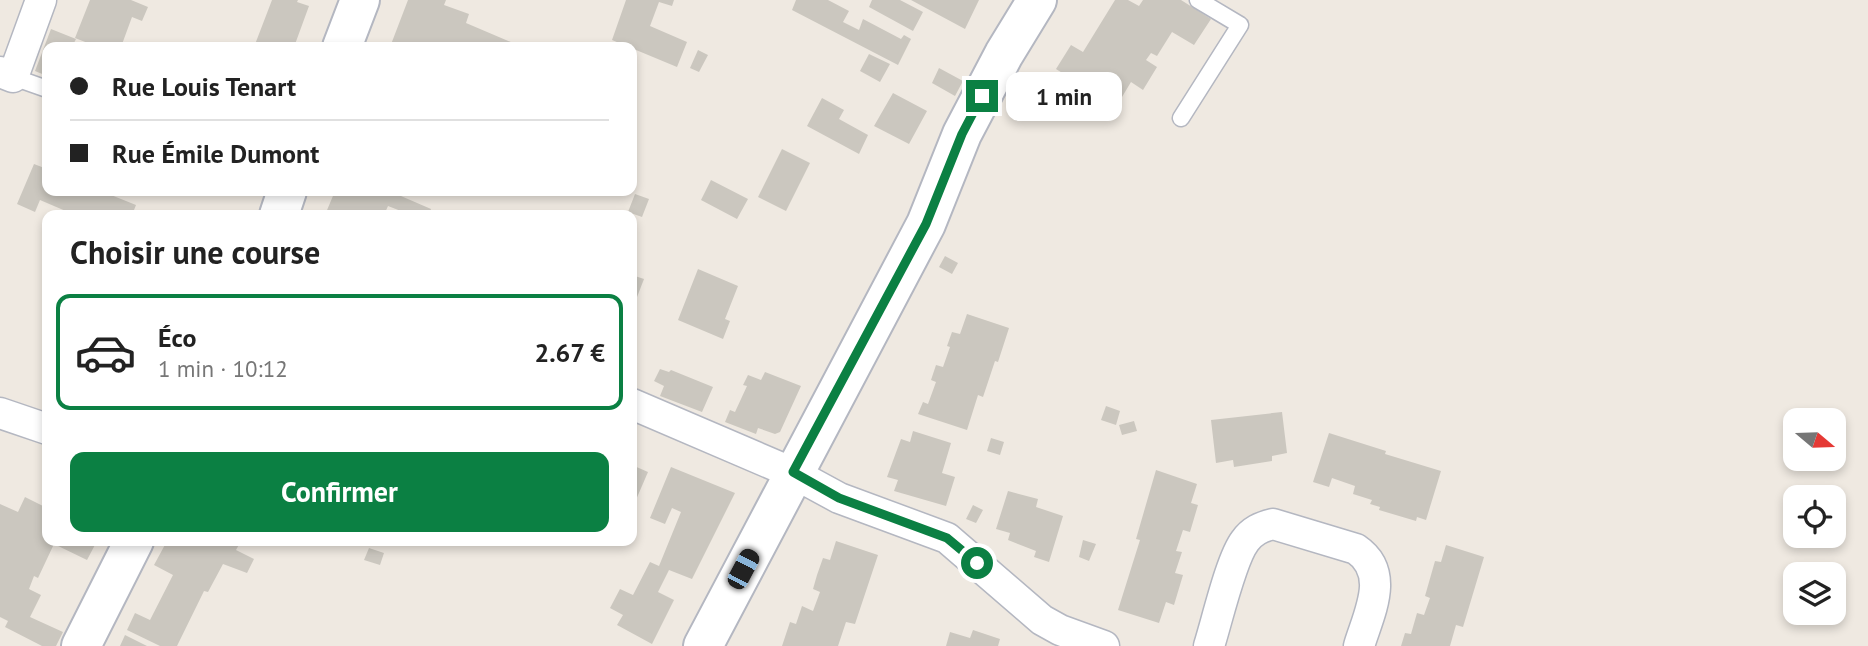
<!DOCTYPE html>
<html lang="fr">
<head>
<meta charset="utf-8">
<style>
  body { margin:0; font-family:"PT Sans",sans-serif; background:#f2f2f2; color:#222; height:100vh; display:flex; flex-direction:column; font-size:26px; white-space:nowrap }
  * { box-sizing:border-box; margin:0 }
  p { font-size:23px; color:#767676 }
  .icon { flex:none; width:38px; height:38px; fill:none; stroke:currentColor; stroke-width:2; stroke-linecap:round; stroke-linejoin:round }
  .map { position:relative; flex:1; overflow:hidden }
  .details { position:absolute; left:42px; top:210px; width:595px; height:336px; display:flex; flex-direction:column; background:#fff; border-radius:14px; box-shadow:0 4px 10px #0003 }
  .details>* { flex:none }
  .top-card { position:absolute; left:42px; top:42px; width:595px; height:154px; border-radius:14px; box-shadow:0 4px 10px #0003; display:grid; align-content:center; height:154px; padding:0 28px; background:#fff }
  .needle { width:46px; rotate:109deg }
  .buttons { position:absolute; left:1783px; top:408px; display:grid; gap:14px }
  .buttons a { display:grid; place-items:center; width:63px; height:63px; border-radius:14px; background:#fff; box-shadow:0 4px 10px #0003; font-size:35px }
  .end { position:absolute; width:32px; height:32px; margin:-16px; border:9px solid #0b8043; background:#fff; box-shadow:0 0 0 4px #fff }
  .from { border-radius:50% }
  .bubble { position:absolute; height:49px; border-radius:14px; background:#fff; box-shadow:0 4px 10px #0003; font-size:23px; font-weight:700; line-height:49px; text-align:center }
  .car { position:absolute; width:21px; height:42px; margin:-21px -10px; border-radius:9px; box-shadow:0 0 5px 2px #0007; background:linear-gradient(#222 24%,#8ab4d8 0 40%,#222 0 76%,#8ab4d8 0 86%,#222 0) }
  .top-card b { display:flex; align-items:center; gap:24px; height:66px; font-size:26px }
  .top-card b+b { border-top:2px solid #e0e0e0 }
  .top-card i { width:18px; height:18px; background:#222 }
  ul { padding:0; list-style:none }
  li { display:flex; align-items:center; gap:21px; height:116px; margin:0 14px 10px; padding:0 14px; border:4px solid transparent; border-radius:14px }
  li div { flex:1 }
  li b { display:block; font-size:26px }
  li em { font-style:normal; font-weight:700 }
  li.selected { border-color:#0b8043 }
  li>.icon { width:63px; height:63px; stroke-width:1.5 }
  h2 { padding:0 28px; font-size:32px; line-height:84px }
  .cta { display:flex; gap:14px; margin-top:auto; padding:14px 28px }
  .cta a { flex:1; height:80px; border-radius:14px; background:#0b8043; color:#fff; font-size:28px; font-weight:700; line-height:80px; text-align:center }
  .map>svg:first-child { display:block }
  .building { fill:#cbc7bf }
  .lines { fill:none; stroke-linecap:round; stroke-linejoin:round }
  .service-casing { stroke:#b4b7c1; stroke-width:19 }
  .minor-casing { stroke:#b4b7c1; stroke-width:33 }
  .tertiary-casing { stroke:#b4b7c1; stroke-width:42 }
  .service { stroke:#fff; stroke-width:16 }
  .minor { stroke:#fff; stroke-width:30 }
  .tertiary { stroke:#fff; stroke-width:38 }
  .route { stroke:#0b8043; stroke-width:9 }
</style>
</head>
<body>
<div class="map">
<svg width="1868" height="646" viewBox="0 0 1868 646">
  <rect width="100%" height="100%" fill="#efe9e1"/>
  <path class="building" d="M90 0H131L148 7 142 21 132 17 121 47H98L75 38Z
    M272 0H298L297 2 309 6 294 47H244L245 44 254 47Z
    M408 0H446L444 5 469 14 466 23 513 43 511 47H390Z
    M626 0H674L672 6 659 2 650 26 687 42 677 67 612 40Z
    M796 0H828L849 11 843 22 859 30 863 19 901 39 904 35 911 39 898 65 792 10Z
    M872 0H900L923 12 913 31 869 7Z
    M911 0H979L965 29Z
    M1115 0H1128L1139 6 1143 0H1181L1211 19 1194 45 1172 32 1157 56 1151 53 1146 60 1157 67 1143 90 1131 82 1116 107 1056 69 1071 45 1083 52Z
    M51 29 76 39 72 47H47V76L35 71Z
    M698 50 708 55 699 72 690 68Z
    M869 54 890 64 880 82 860 71Z
    M939 68 963 81 955 96 932 83Z
    M893 93 927 111 909 144 874 126Z
    M822 98 844 110 839 119 868 135 859 154 807 126Z
    M782 149 810 163 786 211 758 197Z
    M34 164 47 169V191H101L136 205 132 215H67L68 212 40 200 35 212 17 204Z
    M711 180 748 199 737 219 701 200Z
    M335 191H395L394 193 431 209 429 215H405L406 213 388 206 384 215 366 213 365 215H325Z
    M635 194 649 199 642 217 628 212Z
    M945 256 958 263 952 274 939 267Z
    M698 269 738 286 725 319 730 321 723 339 678 320Z
    M632 275 644 279 632 310Z
    M967 314 1009 328 998 362 995 361 983 397 978 395 967 430 918 414 923 402 928 404 936 382 931 380 936 365 943 367 950 347 947 346 952 332 960 334Z
    M660 369 669 372 671 370 713 387 702 412 660 396 664 386 654 381Z
    M765 372 801 386 780 432 775 434 758 428 756 434 725 422 730 410 735 412 747 386 743 385 748 375 761 380Z
    M1106 406 1120 411 1116 425 1101 420Z
    M1282 412 1287 453 1272 456V461L1234 467 1233 460 1216 463 1211 420Z
    M1134 421 1137 431 1122 435 1119 425Z
    M913 431 951 443 942 473 955 477 946 506 894 491 898 480 887 477 901 439 910 442Z
    M1329 433 1386 451 1385 454 1441 471 1426 520 1417 517 1416 521 1379 510 1380 507 1370 504 1372 500 1353 494 1355 486 1332 478 1329 487 1313 482Z
    M991 438 1004 442 1000 455 987 451Z
    M632 465 648 472 632 509Z
    M671 467 735 493 692 579 669 570 658 592 674 600 652 644 617 625 623 615 610 608 620 589 633 595 650 562 659 566 681 512 672 508 665 524 650 518Z
    M1156 470 1197 484 1191 503 1198 505 1190 532 1183 530 1176 551 1182 552 1175 573 1183 575 1174 605 1166 602 1159 623 1118 610 1140 540 1136 539Z
    M1008 491 1038 499 1036 507 1063 516 1049 562 1034 557 1036 551 1008 540 1010 533 996 529Z
    M25 497 47 508V541H97L87 560 54 544 38 578 34 576 29 589 41 595 30 617 63 632 56 646H42L5 627 8 621 0 617V504L18 512Z
    M973 505 983 510 976 523 966 519Z
    M1083 540 1096 544 1089 561 1079 557Z
    M167 541 173 544 175 541H241L236 550 254 559 247 573 223 564 208 592 204 591 177 646H160L127 630 135 613 150 620 173 575 154 565Z
    M836 541 878 555 855 624 846 622 838 646H782L790 622 796 624 802 606 813 611 820 592 813 589 817 575 823 558 830 560Z
    M1446 545 1484 557 1463 627 1456 625 1450 646H1401L1405 633 1411 634 1417 613 1424 615 1430 598 1425 596 1435 561 1441 562Z
    M369 548 384 553 380 565 364 560Z
    M973 630 1000 639 998 646H946L950 632 970 638Z
    M125 635 147 646H120Z"/>
  <g class="lines">
    <defs>
      <path id="service" d="M13 77 47 89
        M1181 118 1240 25 1198 0"/>
      <path id="minor" d="M0 72 13 77 41 0
        M632 404 793 473 839 498 947 538 1042 620 1060 630 1104 646
        M0 413 47 429
        M1209 646C1217 621 1231 559 1245 541 1252 531 1261 527 1273 524L1356 549C1391 573 1369 613 1359 646"/>
      <path id="tertiary" d="M342 47 360 0
        M279 215 287 191
        M81 646 134 541
        M703 646 926 224 962 134 1004 54 1037 0"/>
    </defs>
    <use href="#service" class="service-casing"/>
    <use href="#minor" class="minor-casing"/>
    <use href="#tertiary" class="tertiary-casing"/>
    <use href="#service" class="service"/>
    <use href="#minor" class="minor"/>
    <use href="#tertiary" class="tertiary"/>
  </g>
  <g class="lines">
    <path class="route" d="M977 563 947 538 839 498 793 472 926 224 962 134 982 96"/>
  </g>
</svg>
<div class="buttons">
<a><svg class="needle" viewBox="-14 -14 28 28"><path d="M0-13l5 13h-10z" fill="#e53935"/><path d="M0 13l5-13h-10z" fill="#767676"/></svg></a>
<a><svg class="icon" aria-label="locate" viewBox="0 0 24 24"><circle cx="12" cy="12" r="6"/><path d="M12 2v4M12 18v4M2 12h4M18 12h4"/></svg></a>
<a><svg class="icon" aria-label="layers" viewBox="0 0 24 24"><path d="M12 4l9 5-9 5-9-5zM3 14l9 5 9-5"/></svg></a>
</div>
<i class="end from" style="left:977px;top:563px"></i>
<i class="end" style="left:982px;top:96px"></i>
<div class="bubble" style="left:1006px;top:72px;width:116px">1 min</div>
<i class="car" style="left:743px;top:569px;rotate:28deg"></i>
<div class="top-card">
<b><i class="from"></i>Rue Louis Tenart</b>
<b><i></i>Rue Émile Dumont</b>
</div>
<section class="details">
<h2>Choisir une course</h2>
<ul>
<li class="selected"><svg class="icon" aria-label="car" viewBox="0 0 24 24"><path d="M5 17H2v-5l4-1 3-4h7l3 4 3 1v5h-3M9 17h6M6 11h13"/><circle cx="7" cy="17" r="2"/><circle cx="17" cy="17" r="2"/></svg><div><b>Éco</b><p>1 min · 10:12</p></div><em>2.67 €</em></li>
</ul>
<div class="cta"><a>Confirmer</a></div>
</section>
</div>
</body>
</html>
